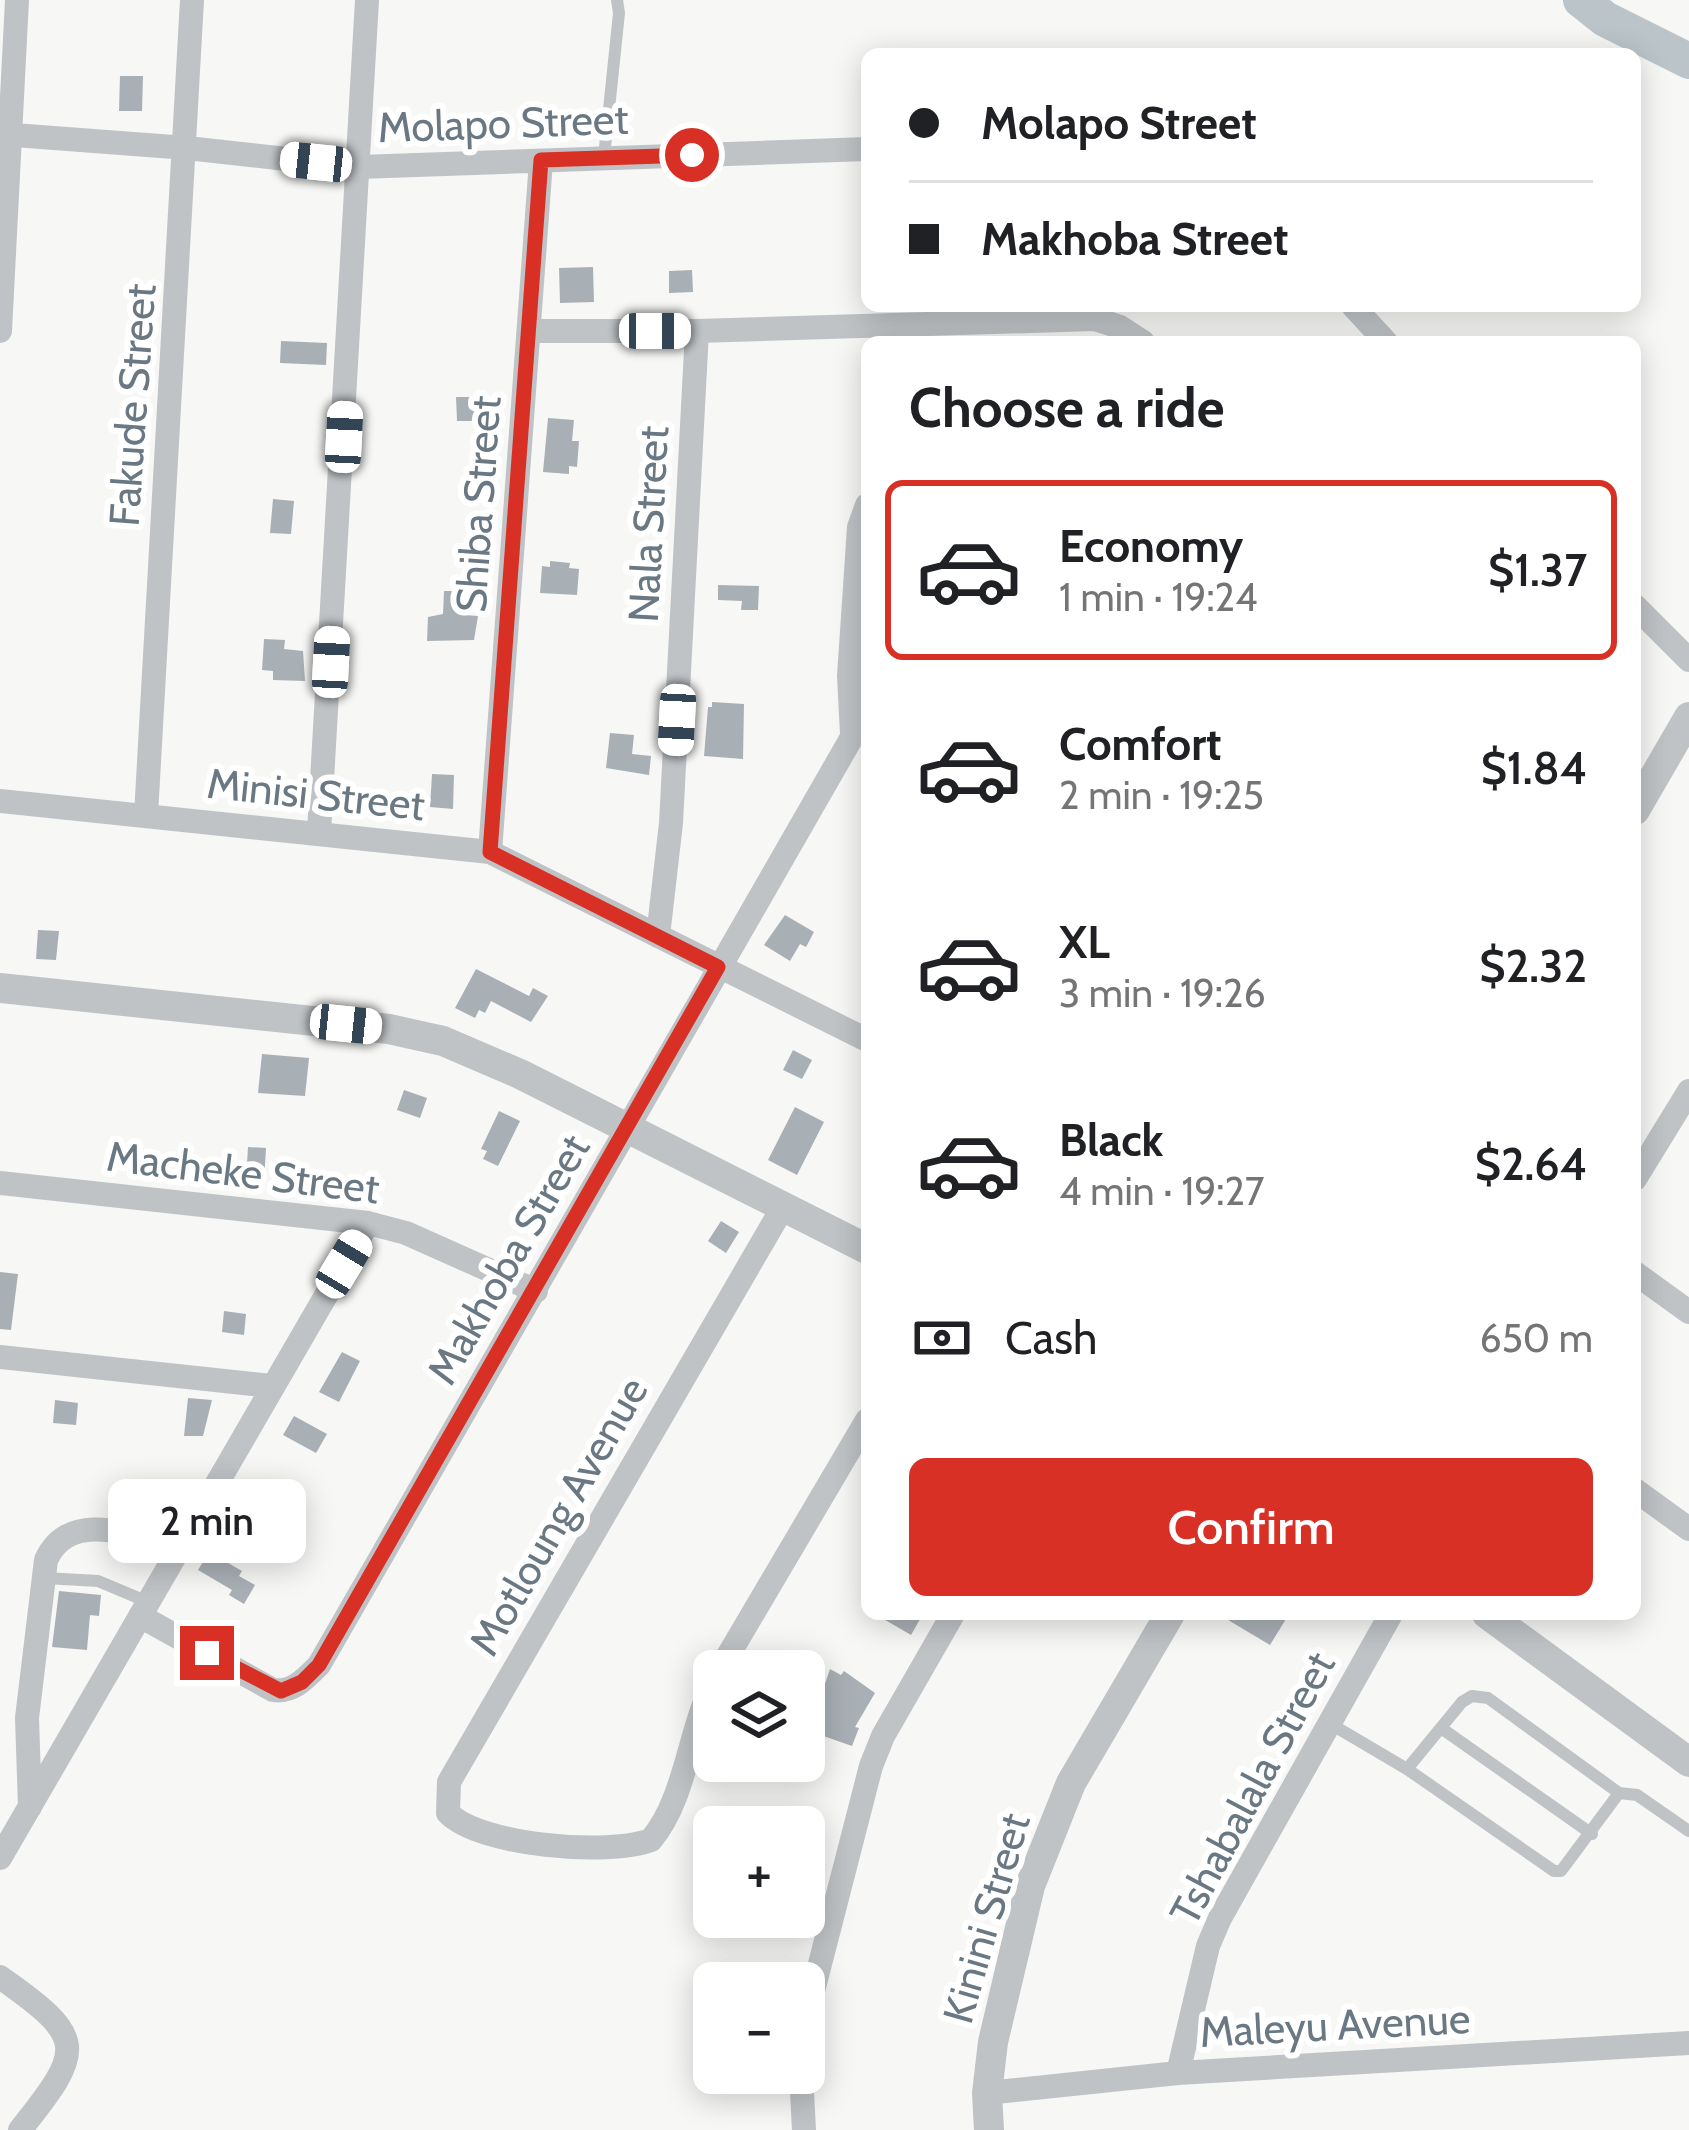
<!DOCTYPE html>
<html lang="en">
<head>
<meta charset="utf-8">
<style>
  body { margin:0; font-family:Cabin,sans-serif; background:#f2f2f2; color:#202124; height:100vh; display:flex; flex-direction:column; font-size:45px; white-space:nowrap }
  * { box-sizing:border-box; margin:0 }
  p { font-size:39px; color:#757577 }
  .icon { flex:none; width:66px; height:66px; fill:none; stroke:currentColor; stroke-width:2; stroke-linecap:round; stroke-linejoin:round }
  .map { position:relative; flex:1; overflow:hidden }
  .sheet { position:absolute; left:861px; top:336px; width:780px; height:1284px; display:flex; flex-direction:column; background:#fff; border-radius:18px; box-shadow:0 6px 30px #0003 }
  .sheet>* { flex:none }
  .top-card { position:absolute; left:861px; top:48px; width:780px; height:264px; border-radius:18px; box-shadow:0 6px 30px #0003; display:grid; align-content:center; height:264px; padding:0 48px; background:#fff }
  .controls { position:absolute; left:693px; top:1650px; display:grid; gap:24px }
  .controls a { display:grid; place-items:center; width:132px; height:132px; border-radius:18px; background:#fff; box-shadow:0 6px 30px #0003; font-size:60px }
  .end { position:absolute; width:54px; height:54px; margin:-27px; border:15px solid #d93025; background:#fff; box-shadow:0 0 0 6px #fff }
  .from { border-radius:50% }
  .bubble { position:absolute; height:84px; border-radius:18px; background:#fff; box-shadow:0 6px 30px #0003; font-size:39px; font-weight:600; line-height:84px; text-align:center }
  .car { position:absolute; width:36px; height:72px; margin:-36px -18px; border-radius:15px; box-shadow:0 0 9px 3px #0007; background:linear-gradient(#fff 24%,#345 0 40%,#fff 0 76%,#345 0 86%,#fff 0) }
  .top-card b { display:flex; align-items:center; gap:42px; height:114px; font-size:45px }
  .top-card b+b { border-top:3px solid #e0e0e0 }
  .top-card i { width:30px; height:30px; background:#202124 }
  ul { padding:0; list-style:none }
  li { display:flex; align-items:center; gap:36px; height:180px; margin:0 24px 18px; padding:0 24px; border:6px solid transparent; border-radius:18px }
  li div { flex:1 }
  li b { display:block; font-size:45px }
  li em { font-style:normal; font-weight:600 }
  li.on { border-color:#d93025 }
  li>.icon { width:108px; height:108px; stroke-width:1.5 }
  h2 { padding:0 48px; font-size:54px; line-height:144px }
  .pay { display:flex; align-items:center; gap:30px; height:132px; padding:0 48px; font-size:45px }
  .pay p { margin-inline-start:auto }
  .primary-button { display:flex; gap:24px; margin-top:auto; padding:24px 48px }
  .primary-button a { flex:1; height:138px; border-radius:18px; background:#d93025; color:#fff; font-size:48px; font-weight:600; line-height:138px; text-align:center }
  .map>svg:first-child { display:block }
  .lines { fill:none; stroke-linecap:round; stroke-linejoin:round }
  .river { stroke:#bac4c9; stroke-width:36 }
  .building { fill:#a9b0b5 }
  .service { stroke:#bfc3c6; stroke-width:12 }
  .minor { stroke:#bfc3c6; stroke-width:24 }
  .tertiary { stroke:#bfc3c6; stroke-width:30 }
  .route { stroke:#d93025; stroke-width:15 }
  .labels { text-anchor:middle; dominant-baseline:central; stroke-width:12; stroke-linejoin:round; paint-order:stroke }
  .street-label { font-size:42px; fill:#697883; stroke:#fff }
</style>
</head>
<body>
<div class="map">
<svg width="1689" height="2130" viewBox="0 0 1689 2130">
  <rect width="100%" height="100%" fill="#f7f7f5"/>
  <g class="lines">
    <path class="river" d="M1581 0 1605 19 1689 61"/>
  </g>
  <path class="building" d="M120 76H143L142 111H119Z
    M593 267 594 302 560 303 559 268Z
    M692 270 693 292 669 293V271Z
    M281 341 327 343 326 365 280 363Z
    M456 397H477V421H457Z
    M548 418 574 420 572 441H579L577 467 569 466V474L543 472Z
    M273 499 294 501 291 534 270 533Z
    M550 561 570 563 569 568 579 569 577 595 540 593 542 566 550 567Z
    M718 585 759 586 758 610H741L742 601 718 600Z
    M444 591H465L464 615 478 616 474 640 427 641 428 617 443 614Z
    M264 639 285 640 284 649 303 651 305 681 273 680V671L262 670Z
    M712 702 744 704 743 759 704 756 708 707H712Z
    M610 733 634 735 632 754 651 756 649 775 606 768Z
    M432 774 454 775 453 809 430 807Z
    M785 915 814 932 806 947 800 944 790 961 764 945Z
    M38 930 59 931 56 960 36 959Z
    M476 969 529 996 533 988 548 996 531 1022 491 1001 485 1013 479 1010 475 1018 455 1008Z
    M793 1050 812 1060 802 1079 783 1070Z
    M262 1054 309 1058 305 1096 258 1093Z
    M404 1090 427 1098 420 1118 397 1110Z
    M795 1107 824 1122 797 1175 768 1160Z
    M499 1111 520 1121 498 1166 483 1159 487 1151 481 1149Z
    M248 1147 266 1148 264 1182 246 1181Z
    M721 1221 739 1232 726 1253 708 1241Z
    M0 1272 18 1274 11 1330 0 1329Z
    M224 1311 246 1314 244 1335 222 1332Z
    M342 1352 360 1361 339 1402 319 1392Z
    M188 1398 212 1400 203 1436H184Z
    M55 1400 78 1403 76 1425 53 1423Z
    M294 1416 327 1434 316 1453 283 1435Z
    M209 1552 242 1571 239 1576 255 1585 244 1604 229 1595 232 1590 198 1570Z
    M59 1591 101 1595 99 1616 90 1615 87 1650 52 1647Z
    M875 1614H923L911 1635Z
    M1218 1614H1289L1270 1645Z
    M830 1669 841 1675 844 1671 875 1693 855 1727 859 1728 852 1746 812 1732 816 1723 812 1722Z
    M760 1962 786 1969 783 1983H754Z"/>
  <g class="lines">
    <path class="service" d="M604 157 619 13 617 0
      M45 1578 98 1581 148 1602
      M1329 1723 1407 1769 1554 1871H1561L1619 1793 1637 1795 1689 1831
      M1441 1728 1592 1834
      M1407 1769 1462 1702 1472 1696 1488 1698 1619 1793"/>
    <path class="minor" d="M0 134 187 148 359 167 867 149
      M1353 306 1386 342
      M0 331 17 0
      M530 331H697L1095 319 1120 327 1143 342
      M1635 606 1689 660
      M852 734 849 676 859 527 867 505
      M0 801 490 852 867 1040
      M146 815 192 0
      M319 832 367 0
      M490 852 541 161
      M658 936 671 823 697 331
      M1635 1179 1689 1091
      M0 1183 368 1223 406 1233 536 1291
      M1635 1273 1689 1312
      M0 1357 271 1386
      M1635 1490 1689 1529
      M140 1616 273 1690C293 1693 306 1678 319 1665L867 711
      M719 1671 867 1420
      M714 1681C688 1733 686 1798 651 1840 609 1856 480 1846 448 1813L449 1782 783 1207
      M30 1807 27 1718 46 1560C70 1507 136 1537 179 1547
      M0 1858 368 1223
      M0 1977C87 2038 85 2049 20 2130
      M804 2026 871 1766 883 1736 953 1614
      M801 2073 804 2130
      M1178 2073 1208 1946 1220 1918 1391 1614
      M987 2093 1178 2073 1689 2043"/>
    <path class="tertiary" d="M1635 810 1689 717
      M0 988 389 1029 443 1041 520 1074 867 1249
      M1487 1614 1689 1762
      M989 2130 987 2093 993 2042 1030 1886 1071 1783 1170 1614"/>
  </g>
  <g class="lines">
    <path class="route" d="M207 1653 281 1691 302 1682 319 1665 718 967 490 852 541 160 692 155"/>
  </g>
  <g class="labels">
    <g class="street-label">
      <text transform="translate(503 123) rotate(-2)">Molapo Street</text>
      <text transform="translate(132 405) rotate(-86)">Fakude Street</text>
      <text transform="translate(478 504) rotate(-86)">Shiba Street</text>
      <text transform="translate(648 524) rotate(-87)">Nala Street</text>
      <text transform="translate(316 794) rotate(6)">Minisi Street</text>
      <text transform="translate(243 1172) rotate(7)">Macheke Street</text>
      <text transform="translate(508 1259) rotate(-60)">Makhoba Street</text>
      <text transform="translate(558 1516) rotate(-60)">Motloung Avenue</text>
      <text transform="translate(1252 1788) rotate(-62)">Tshabalala Street</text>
      <text transform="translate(986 1918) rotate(-74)">Kinini Street</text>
      <text transform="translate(1335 2025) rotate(-3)">Maleyu Avenue</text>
    </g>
  </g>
</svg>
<div class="controls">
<a><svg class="icon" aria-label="layers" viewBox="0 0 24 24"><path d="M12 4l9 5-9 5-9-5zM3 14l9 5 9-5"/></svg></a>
<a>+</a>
<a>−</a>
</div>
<i class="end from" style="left:692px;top:155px"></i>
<i class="end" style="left:207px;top:1653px"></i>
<div class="bubble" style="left:108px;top:1479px;width:198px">2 min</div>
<i class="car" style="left:316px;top:162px;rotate:276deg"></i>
<i class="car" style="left:655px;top:331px;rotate:90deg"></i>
<i class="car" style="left:344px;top:437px;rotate:3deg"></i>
<i class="car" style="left:331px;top:662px;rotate:3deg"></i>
<i class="car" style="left:677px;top:720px;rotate:183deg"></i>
<i class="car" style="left:346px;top:1024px;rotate:96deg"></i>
<i class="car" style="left:344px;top:1264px;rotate:31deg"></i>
<div class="top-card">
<b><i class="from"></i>Molapo Street</b>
<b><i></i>Makhoba Street</b>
</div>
<section class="sheet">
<h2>Choose a ride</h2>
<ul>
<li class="on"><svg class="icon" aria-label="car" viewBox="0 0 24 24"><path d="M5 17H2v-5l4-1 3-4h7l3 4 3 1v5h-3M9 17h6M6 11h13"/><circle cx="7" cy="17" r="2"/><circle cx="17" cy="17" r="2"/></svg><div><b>Economy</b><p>1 min · 19:24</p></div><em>$1.37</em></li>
<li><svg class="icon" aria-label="car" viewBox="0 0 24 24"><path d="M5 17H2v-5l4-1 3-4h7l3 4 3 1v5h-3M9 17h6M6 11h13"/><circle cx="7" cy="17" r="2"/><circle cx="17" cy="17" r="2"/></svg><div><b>Comfort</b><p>2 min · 19:25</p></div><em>$1.84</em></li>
<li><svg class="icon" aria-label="car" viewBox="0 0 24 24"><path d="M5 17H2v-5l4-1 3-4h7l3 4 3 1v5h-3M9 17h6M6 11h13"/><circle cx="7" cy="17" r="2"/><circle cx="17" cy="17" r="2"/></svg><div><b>XL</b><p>3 min · 19:26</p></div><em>$2.32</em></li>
<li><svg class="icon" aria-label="car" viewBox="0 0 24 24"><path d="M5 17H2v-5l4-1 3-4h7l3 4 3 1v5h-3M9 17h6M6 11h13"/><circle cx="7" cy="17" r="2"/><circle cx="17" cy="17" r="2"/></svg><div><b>Black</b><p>4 min · 19:27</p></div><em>$2.64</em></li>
</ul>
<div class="pay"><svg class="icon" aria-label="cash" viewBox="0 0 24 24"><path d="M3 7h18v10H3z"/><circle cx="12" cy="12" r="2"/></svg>Cash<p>650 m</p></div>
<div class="primary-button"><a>Confirm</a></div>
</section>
</div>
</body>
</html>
